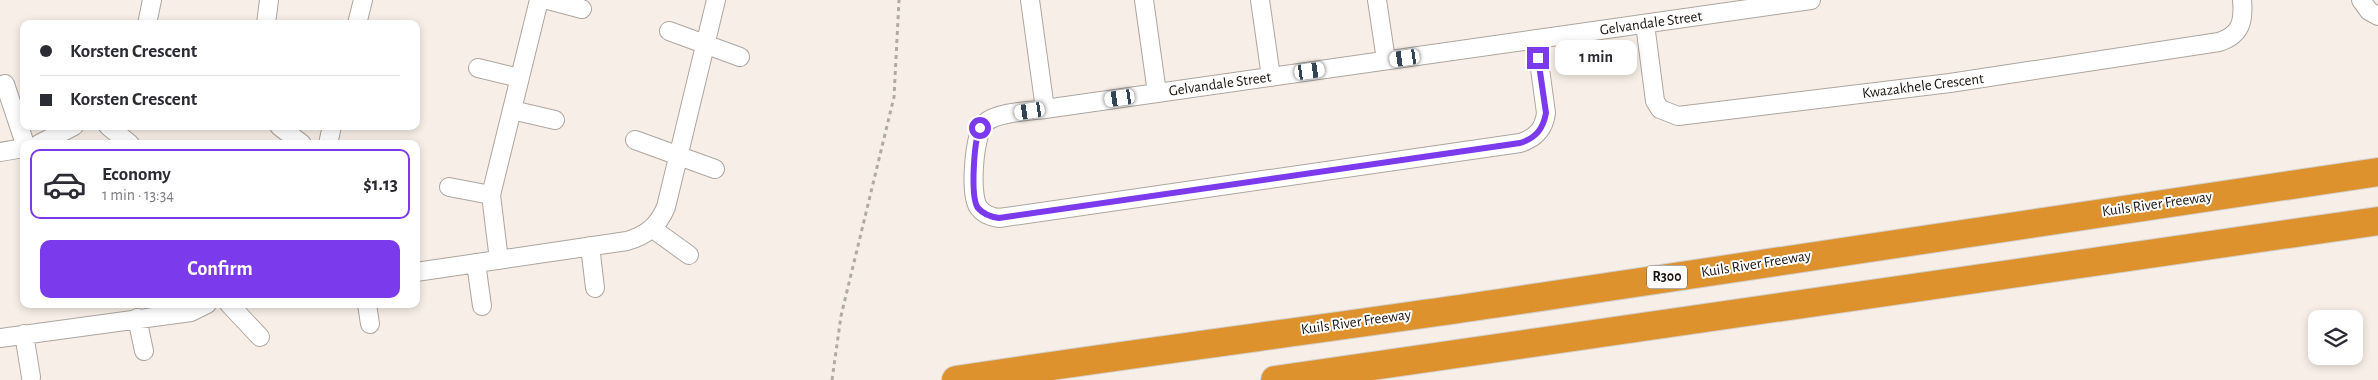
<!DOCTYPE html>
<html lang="en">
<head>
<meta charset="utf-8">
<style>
  body { margin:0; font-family:"Alegreya Sans",sans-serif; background:#f2f2f3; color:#2b2b33; height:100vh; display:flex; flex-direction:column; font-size:19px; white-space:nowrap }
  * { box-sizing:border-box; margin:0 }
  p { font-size:16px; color:#7c7c81 }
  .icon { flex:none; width:28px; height:28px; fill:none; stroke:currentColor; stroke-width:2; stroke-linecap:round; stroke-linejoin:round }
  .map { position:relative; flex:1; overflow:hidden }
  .sheet { position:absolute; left:20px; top:140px; width:400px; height:168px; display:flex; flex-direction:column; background:#fff; border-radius:10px; box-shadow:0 2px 8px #0003 }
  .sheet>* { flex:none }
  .top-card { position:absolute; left:20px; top:20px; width:400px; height:110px; border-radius:10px; box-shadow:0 2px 8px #0003; display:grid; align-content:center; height:110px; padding:0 20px; background:#fff }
  .fabs { position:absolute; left:2308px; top:310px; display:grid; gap:10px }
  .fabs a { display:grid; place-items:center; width:55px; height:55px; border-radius:10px; background:#fff; box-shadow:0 2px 8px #0003; font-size:25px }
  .end { position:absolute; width:22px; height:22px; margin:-11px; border:6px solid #7c3aed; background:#fff; box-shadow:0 0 0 2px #fff }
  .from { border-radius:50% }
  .bubble { position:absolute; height:35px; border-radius:10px; background:#fff; box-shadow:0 2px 8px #0003; font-size:16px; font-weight:700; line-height:35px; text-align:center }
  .car { position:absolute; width:15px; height:30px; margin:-15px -8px; border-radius:6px; box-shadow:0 0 4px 1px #0007; background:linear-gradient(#fff 24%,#345 0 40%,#fff 0 76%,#345 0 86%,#fff 0) }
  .top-card b { display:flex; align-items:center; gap:18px; height:48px; font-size:19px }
  .top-card b+b { border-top:1px solid #e1e1e2 }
  .top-card i { width:12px; height:12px; background:#2b2b33 }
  ul { padding:9px 0 0; list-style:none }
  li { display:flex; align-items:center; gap:15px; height:70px; margin:0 10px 8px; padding:0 10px; border:2px solid transparent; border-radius:10px }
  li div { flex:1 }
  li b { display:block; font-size:19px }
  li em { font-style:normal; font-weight:700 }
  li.selected { border-color:#7c3aed }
  li>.icon { width:45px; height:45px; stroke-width:1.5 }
  .cta { display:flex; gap:10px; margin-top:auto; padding:10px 20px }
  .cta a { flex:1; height:58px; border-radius:10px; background:#7c3aed; color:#fff; font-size:20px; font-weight:700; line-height:58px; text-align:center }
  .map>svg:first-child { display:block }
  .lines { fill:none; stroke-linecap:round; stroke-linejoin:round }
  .street-casing { stroke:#ada59e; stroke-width:20 }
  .highway-casing { stroke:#d1d0cf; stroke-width:30 }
  .path { stroke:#b1aaa4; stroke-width:3; stroke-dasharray:4 4; stroke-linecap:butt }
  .street { stroke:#fff; stroke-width:18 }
  .highway { stroke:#de922d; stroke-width:28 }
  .route { stroke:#7c3aed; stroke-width:6 }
  .labels { text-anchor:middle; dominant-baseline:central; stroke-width:4; stroke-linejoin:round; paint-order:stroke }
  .shield { fill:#fffdfc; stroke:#5d5a58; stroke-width:1 }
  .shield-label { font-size:14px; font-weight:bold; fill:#171411 }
  .street-label { font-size:15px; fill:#171411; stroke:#fffdfc }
</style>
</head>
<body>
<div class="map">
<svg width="2378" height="380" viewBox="0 0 2378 380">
  <rect width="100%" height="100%" fill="#f7efe7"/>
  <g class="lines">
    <defs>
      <path id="street" d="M548 0 582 9
        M1030 0 1045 109
        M1144 0 1157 93
        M1260 0 1271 77
        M1377 0 1386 60
        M2361 0 2369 11 2378 16
        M147 24 152 0
        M266 24 269 0
        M357 24 363 0
        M1645 24 1655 101 1660 109 1678 116 1950 83 2219 42C2241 35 2244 21 2242 0
        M669 31 740 57
        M1536 39 1546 113C1544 129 1536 138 1520 143L999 218C991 217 984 215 979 208 969 196 974 133 985 123 996 112 1030 111 1045 109L1811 0
        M478 68 519 78
        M5 84 25 144
        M512 110 555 120
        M108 126 130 144
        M279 126 302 144
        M635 140 715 169
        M39 144 74 126
        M328 144 332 126
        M0 152 24 148
        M449 187 491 195
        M653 229 689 255
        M590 246 595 288
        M499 260 491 195 539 0
        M476 263 482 306
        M416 272 627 241C647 235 658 226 666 207L716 0
        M229 304 260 337
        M367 304 370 324
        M137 318 144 351
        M24 334 31 377
        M0 338 191 312 207 304"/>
      <path id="highway" d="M956 380C1140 352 1324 329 1507 302 1797 258 2087 214 2378 172
        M1275 380 2378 221"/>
    </defs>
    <use href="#street" class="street-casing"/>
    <use href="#highway" class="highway-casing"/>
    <path class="path" d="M832 380 841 316 894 97 899 0"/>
    <use href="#street" class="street"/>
    <use href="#highway" class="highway"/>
  </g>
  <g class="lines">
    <path class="route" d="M980 128C974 141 970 197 978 208 984 215 991 217 999 218L1520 143C1536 138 1543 129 1546 113L1538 58"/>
  </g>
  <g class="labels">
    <rect class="shield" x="1647" y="265.5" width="40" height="23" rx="4"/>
    <g class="shield-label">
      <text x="1667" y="277">R300</text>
    </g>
    <g class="street-label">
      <text transform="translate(1651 23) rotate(-8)">Gelvandale Street</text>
      <text transform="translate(1220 84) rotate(-8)">Gelvandale Street</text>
      <text transform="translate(1923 86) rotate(-7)">Kwazakhele Crescent</text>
      <text transform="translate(2157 204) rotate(-8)">Kuils River Freeway</text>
      <text transform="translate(1756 264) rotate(-9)">Kuils River Freeway</text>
      <text transform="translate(1356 322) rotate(-8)">Kuils River Freeway</text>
    </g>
  </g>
</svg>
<div class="fabs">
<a><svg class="icon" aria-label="layers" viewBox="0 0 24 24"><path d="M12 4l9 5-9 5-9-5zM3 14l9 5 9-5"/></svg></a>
</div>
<i class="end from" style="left:980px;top:128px"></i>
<i class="end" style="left:1538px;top:58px"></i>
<div class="bubble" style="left:1555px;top:40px;width:82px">1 min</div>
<i class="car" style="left:1405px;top:58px;rotate:262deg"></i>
<i class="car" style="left:1310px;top:71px;rotate:82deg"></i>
<i class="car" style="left:1120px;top:98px;rotate:262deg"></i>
<i class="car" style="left:1030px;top:111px;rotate:261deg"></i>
<div class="top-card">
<b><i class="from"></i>Korsten Crescent</b>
<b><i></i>Korsten Crescent</b>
</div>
<section class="sheet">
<ul>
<li class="selected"><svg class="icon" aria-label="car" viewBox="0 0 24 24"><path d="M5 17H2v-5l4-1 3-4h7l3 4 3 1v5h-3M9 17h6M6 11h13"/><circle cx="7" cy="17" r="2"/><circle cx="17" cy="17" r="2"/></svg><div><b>Economy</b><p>1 min · 13:34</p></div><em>$1.13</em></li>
</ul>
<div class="cta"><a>Confirm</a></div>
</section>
</div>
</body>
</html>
